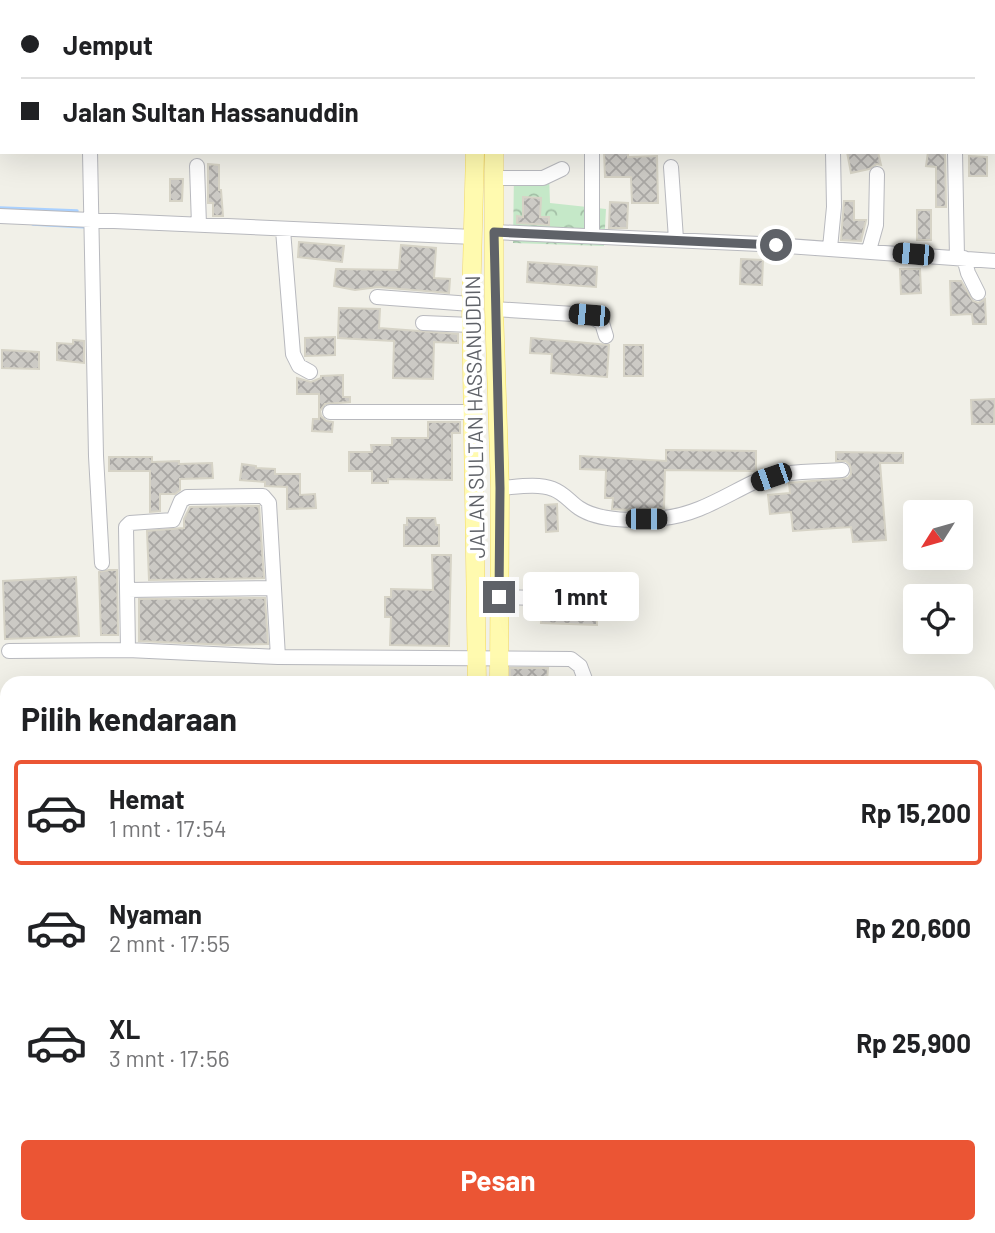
<!DOCTYPE html>
<html lang="id">
<head>
<meta charset="utf-8">
<style>
  body { margin:0; font-family:Barlow,sans-serif; background:#f6f6f6; color:#202124; height:100vh; display:flex; flex-direction:column; font-size:26px; white-space:nowrap }
  * { box-sizing:border-box; margin:0 }
  p { font-size:23px; color:#757577 }
  .icon { flex:none; width:38px; height:38px; fill:none; stroke:currentColor; stroke-width:2; stroke-linecap:round; stroke-linejoin:round }
  .map { position:relative; flex:1; overflow:hidden }
  .side { position:absolute; left:0px; top:676px; width:996px; height:558px; display:flex; flex-direction:column; background:#fff; border-radius:21px 21px 0 0; box-shadow:0 7px 28px #0002 }
  .side>* { flex:none }
  .guide { position:absolute; left:0px; top:0px; width:996px; height:154px; box-shadow:0 7px 28px #0002; display:grid; align-content:center; height:154px; padding:0 21px; background:#fff }
  .needle { width:46px; rotate:233deg }
  .buttons { position:absolute; left:903px; top:500px; display:grid; gap:14px }
  .buttons a { display:grid; place-items:center; width:70px; height:70px; border-radius:7px; background:#fff; box-shadow:0 7px 28px #0002; font-size:35px }
  .end { position:absolute; width:32px; height:32px; margin:-16px; border:9px solid #5f6268; background:#fff; box-shadow:0 0 0 4px #fff }
  .from { border-radius:50% }
  .bubble { position:absolute; height:49px; border-radius:7px; background:#fff; box-shadow:0 7px 28px #0002; font-size:23px; font-weight:700; line-height:49px; text-align:center }
  .car { position:absolute; width:21px; height:42px; margin:-21px -10px; border-radius:9px; box-shadow:0 0 5px 2px #0007; background:linear-gradient(#222 24%,#8ab4d8 0 40%,#222 0 76%,#8ab4d8 0 86%,#222 0) }
  .guide b { display:flex; align-items:center; gap:24px; height:66px; font-size:26px }
  .guide b+b { border-top:2px solid #e0e0e0 }
  .guide i { width:18px; height:18px; background:#202124 }
  ul { padding:0; list-style:none }
  li { display:flex; align-items:center; gap:21px; height:105px; margin:0 14px 10px; padding:0 7px; border:4px solid transparent; border-radius:7px }
  li div { flex:1 }
  li b { display:block; font-size:26px }
  li em { font-style:normal; font-weight:700 }
  li.on { border-color:#eb5534 }
  li>.icon { width:63px; height:63px; stroke-width:1.5 }
  h2 { padding:0 21px; font-size:32px; line-height:84px }
  .primary-button { display:flex; gap:14px; margin-top:auto; padding:14px 21px }
  .primary-button a { flex:1; height:80px; border-radius:7px; background:#eb5534; color:#fff; font-size:28px; font-weight:700; line-height:80px; text-align:center }
  .map>svg:first-child { display:block }
  .commercial { fill:#fefae0 }
  .forest { fill:url(#forest-crowns) }
  .lines { fill:none; stroke-linecap:round; stroke-linejoin:round }
  .stream { stroke:#aad1ff; stroke-width:3.5 }
  .building { fill:url(#building-cross-hatch); stroke:#d6d3c6; stroke-width:2 }
  .minor-casing { stroke:#b8b9be; stroke-width:16 }
  .major-casing { stroke:#f3d95f; stroke-width:19 }
  .minor { stroke:#fff; stroke-width:14 }
  .major { stroke:#fffaaf; stroke-width:18 }
  .route { stroke:#5f6268; stroke-width:9 }
  .labels { text-anchor:middle; dominant-baseline:central; stroke-width:7; stroke-linejoin:round; paint-order:stroke }
  .street-label { font-size:21px; fill:#5f6268; stroke:#fff }
</style>
</head>
<body>
<div class="map">
<svg width="995" height="1233" viewBox="0 0 995 1233">
  <defs>
    <pattern id="forest-crowns" width="20" height="18" patternUnits="userSpaceOnUse" patternTransform="scale(1.75)"><rect width="20" height="18" fill="#c5e8c8"/><path d="M2 6a3 3 0 1 1 6 0M12 15a3 3 0 1 1 6 0" fill="none" stroke="#a3bfa6"/></pattern>
    <pattern id="building-cross-hatch" width="8" height="8" patternUnits="userSpaceOnUse" patternTransform="scale(1.75)"><rect width="8" height="8" fill="#cccac5"/><path d="M0 0l8 8M0 8l8-8" fill="none" stroke="#a9a7a4"/></pattern>
  </defs>
  <rect width="100%" height="100%" fill="#f1f0e8"/>
  <path class="commercial" d="M0 948H7V1155H0Z
    M29 1227H139V1233H30Z"/>
  <path class="forest" d="M514 172 549 174 550 203 606 209 604 246 513 243Z"/>
  <g class="lines">
    <path class="stream" d="M0 208 77 211
      M33 224 88 227
      M0 1211H7"/>
  </g>
  <path class="building" d="M604 152H628V157L657 156 658 203H632L631 177H605Z
    M847 152H878L881 165 877 164 869 169 851 173Z
    M928 152H945L946 207H936V167L926 166Z
    M969 156 987 157V176H969Z
    M208 164 219 165V190H221L223 216H213V203H208Z
    M170 179H183L182 201H170Z
    M523 197 541 198 540 217H549V225L517 223V216L523 217Z
    M844 201H854V220H866L861 241 841 240Z
    M610 202 628 203 627 228H609Z
    M917 210H931V240H917Z
    M299 242 344 246 342 262 298 257Z
    M401 245 436 248 434 278 450 279 449 293 378 287 355 290 334 286 336 269 399 270Z
    M741 259 763 260 762 285 740 284Z
    M528 262 597 267 596 287 527 282Z
    M900 269H920L921 293 901 294Z
    M950 281H961L973 301 978 303 985 299 986 324H973L972 314 951 315Z
    M339 308 380 309 379 328 458 334V343L434 342 433 379 393 378 394 341 338 338Z
    M335 337V355L305 356V338Z
    M531 338 609 345 607 377 551 373 552 354 530 353Z
    M73 340 84 341V363L57 360V343L73 344Z
    M624 345H643V376H624Z
    M2 350 39 352V369L2 368Z
    M343 375V397H350V402L325 404 320 411 321 416 326 421 333 422 332 432 312 431 313 419H319V394H297V378L311 382 321 378V376Z
    M995 399 994 424H972L971 400Z
    M428 422H460V433H452V480L388 479V483H372V471H349V452H372L371 445H392V438H428Z
    M666 450 756 451V471L665 470 664 508 631 510 612 509 613 498H605L606 470 580 469V456L666 461Z
    M836 452 903 453V463H880L886 540 853 542 851 527 793 531 791 512 770 514 768 495 790 493 789 483 848 478 851 474 850 465 846 461H836Z
    M109 457H152V462L179 461V464L212 463 213 478 180 479V490L175 494H160V511L150 512V471H109Z
    M242 464 256 466V468L275 469V474H300V495L315 494 316 508 287 509V487L265 486V482L240 480Z
    M557 504 558 531 546 532 545 505Z
    M259 506 264 578 149 580 147 531 184 528V519L190 507Z
    M407 518H435L436 525H439V546H404V525H407Z
    M432 555H451L449 646 390 645 391 617H385V597H391V589L433 590Z
    M109 570H117L118 635H101L99 572Z
    M76 577 79 636 5 639 3 581Z
    M543 585 595 586 597 625 541 623 542 608 584 609 592 605 594 600 592 594 585 589 543 588Z
    M265 598 268 644 229 645 139 641V599Z
    M510 668H548L547 682H510Z"/>
  <g class="lines">
    <defs>
      <path id="minor" d="M446 0 459 2
        M667 0V2
        M955 0V2
        M838 2V0
        M910 2V0
        M90 152 96 456 102 563
        M592 152V235
        M955 152 957 257
        M197 166 199 225
        M671 167 676 239
        M495 178H543L562 169
        M0 216 474 237
        M283 230 293 354 299 366 310 372
        M494 232 760 244 995 261
        M830 248 834 207 833 152
        M869 250 876 225 877 174
        M964 258 968 273 978 293
        M377 297 471 304
        M494 309 589 315 602 323 606 336
        M423 323 471 325
        M330 412H474
        M500 488C516 487 538 483 553 489 564 493 570 502 579 508 600 522 638 521 663 518 696 515 723 497 752 483 780 470 812 472 842 470
        M127 590 272 588
        M499 597 584 599
        M128 650 126 527 130 523 173 520 181 501 187 497 263 496 269 503 278 657
        M9 651 128 650 278 657 571 659 580 666 586 682
        M0 994H7
        M0 1114H7
        M100 1233V1227
        M861 1233V1227"/>
      <path id="major" d="M473 2 474 0
        M487 2V0
        M475 152 471 304 477 682
        M494 152V309L500 488 499 682
        M490 1233 493 1227"/>
    </defs>
    <use href="#minor" class="minor-casing"/>
    <use href="#major" class="major-casing"/>
    <use href="#minor" class="minor"/>
    <use href="#major" class="major"/>
  </g>
  <g class="lines">
    <path class="route" d="M499 597 500 488 494 232 776 245"/>
  </g>
  <g class="labels">
    <g class="street-label">
      <text transform="translate(474 417) rotate(-91)">JALAN SULTAN HASSANUDDIN</text>
    </g>
  </g>
</svg>
<div class="buttons">
<a><svg class="needle" viewBox="-14 -14 28 28"><path d="M0-13l5 13h-10z" fill="#e53935"/><path d="M0 13l5-13h-10z" fill="#757577"/></svg></a>
<a><svg class="icon" aria-label="locate" viewBox="0 0 24 24"><circle cx="12" cy="12" r="6"/><path d="M12 2v4M12 18v4M2 12h4M18 12h4"/></svg></a>
</div>
<i class="end from" style="left:776px;top:245px"></i>
<i class="end" style="left:499px;top:597px"></i>
<div class="bubble" style="left:523px;top:572px;width:116px">1 mnt</div>
<i class="car" style="left:913px;top:254px;rotate:275deg"></i>
<i class="car" style="left:589px;top:315px;rotate:275deg"></i>
<i class="car" style="left:771px;top:477px;rotate:251deg"></i>
<i class="car" style="left:646px;top:519px;rotate:90deg"></i>
<div class="guide">
<b><i class="from"></i>Jemput</b>
<b><i></i>Jalan Sultan Hassanuddin</b>
</div>
<section class="side">
<h2>Pilih kendaraan</h2>
<ul>
<li class="on"><svg class="icon" aria-label="car" viewBox="0 0 24 24"><path d="M5 17H2v-5l4-1 3-4h7l3 4 3 1v5h-3M9 17h6M6 11h13"/><circle cx="7" cy="17" r="2"/><circle cx="17" cy="17" r="2"/></svg><div><b>Hemat</b><p>1 mnt · 17:54</p></div><em>Rp 15,200</em></li>
<li><svg class="icon" aria-label="car" viewBox="0 0 24 24"><path d="M5 17H2v-5l4-1 3-4h7l3 4 3 1v5h-3M9 17h6M6 11h13"/><circle cx="7" cy="17" r="2"/><circle cx="17" cy="17" r="2"/></svg><div><b>Nyaman</b><p>2 mnt · 17:55</p></div><em>Rp 20,600</em></li>
<li><svg class="icon" aria-label="car" viewBox="0 0 24 24"><path d="M5 17H2v-5l4-1 3-4h7l3 4 3 1v5h-3M9 17h6M6 11h13"/><circle cx="7" cy="17" r="2"/><circle cx="17" cy="17" r="2"/></svg><div><b>XL</b><p>3 mnt · 17:56</p></div><em>Rp 25,900</em></li>
</ul>
<div class="primary-button"><a>Pesan</a></div>
</section>
</div>
</body>
</html>
